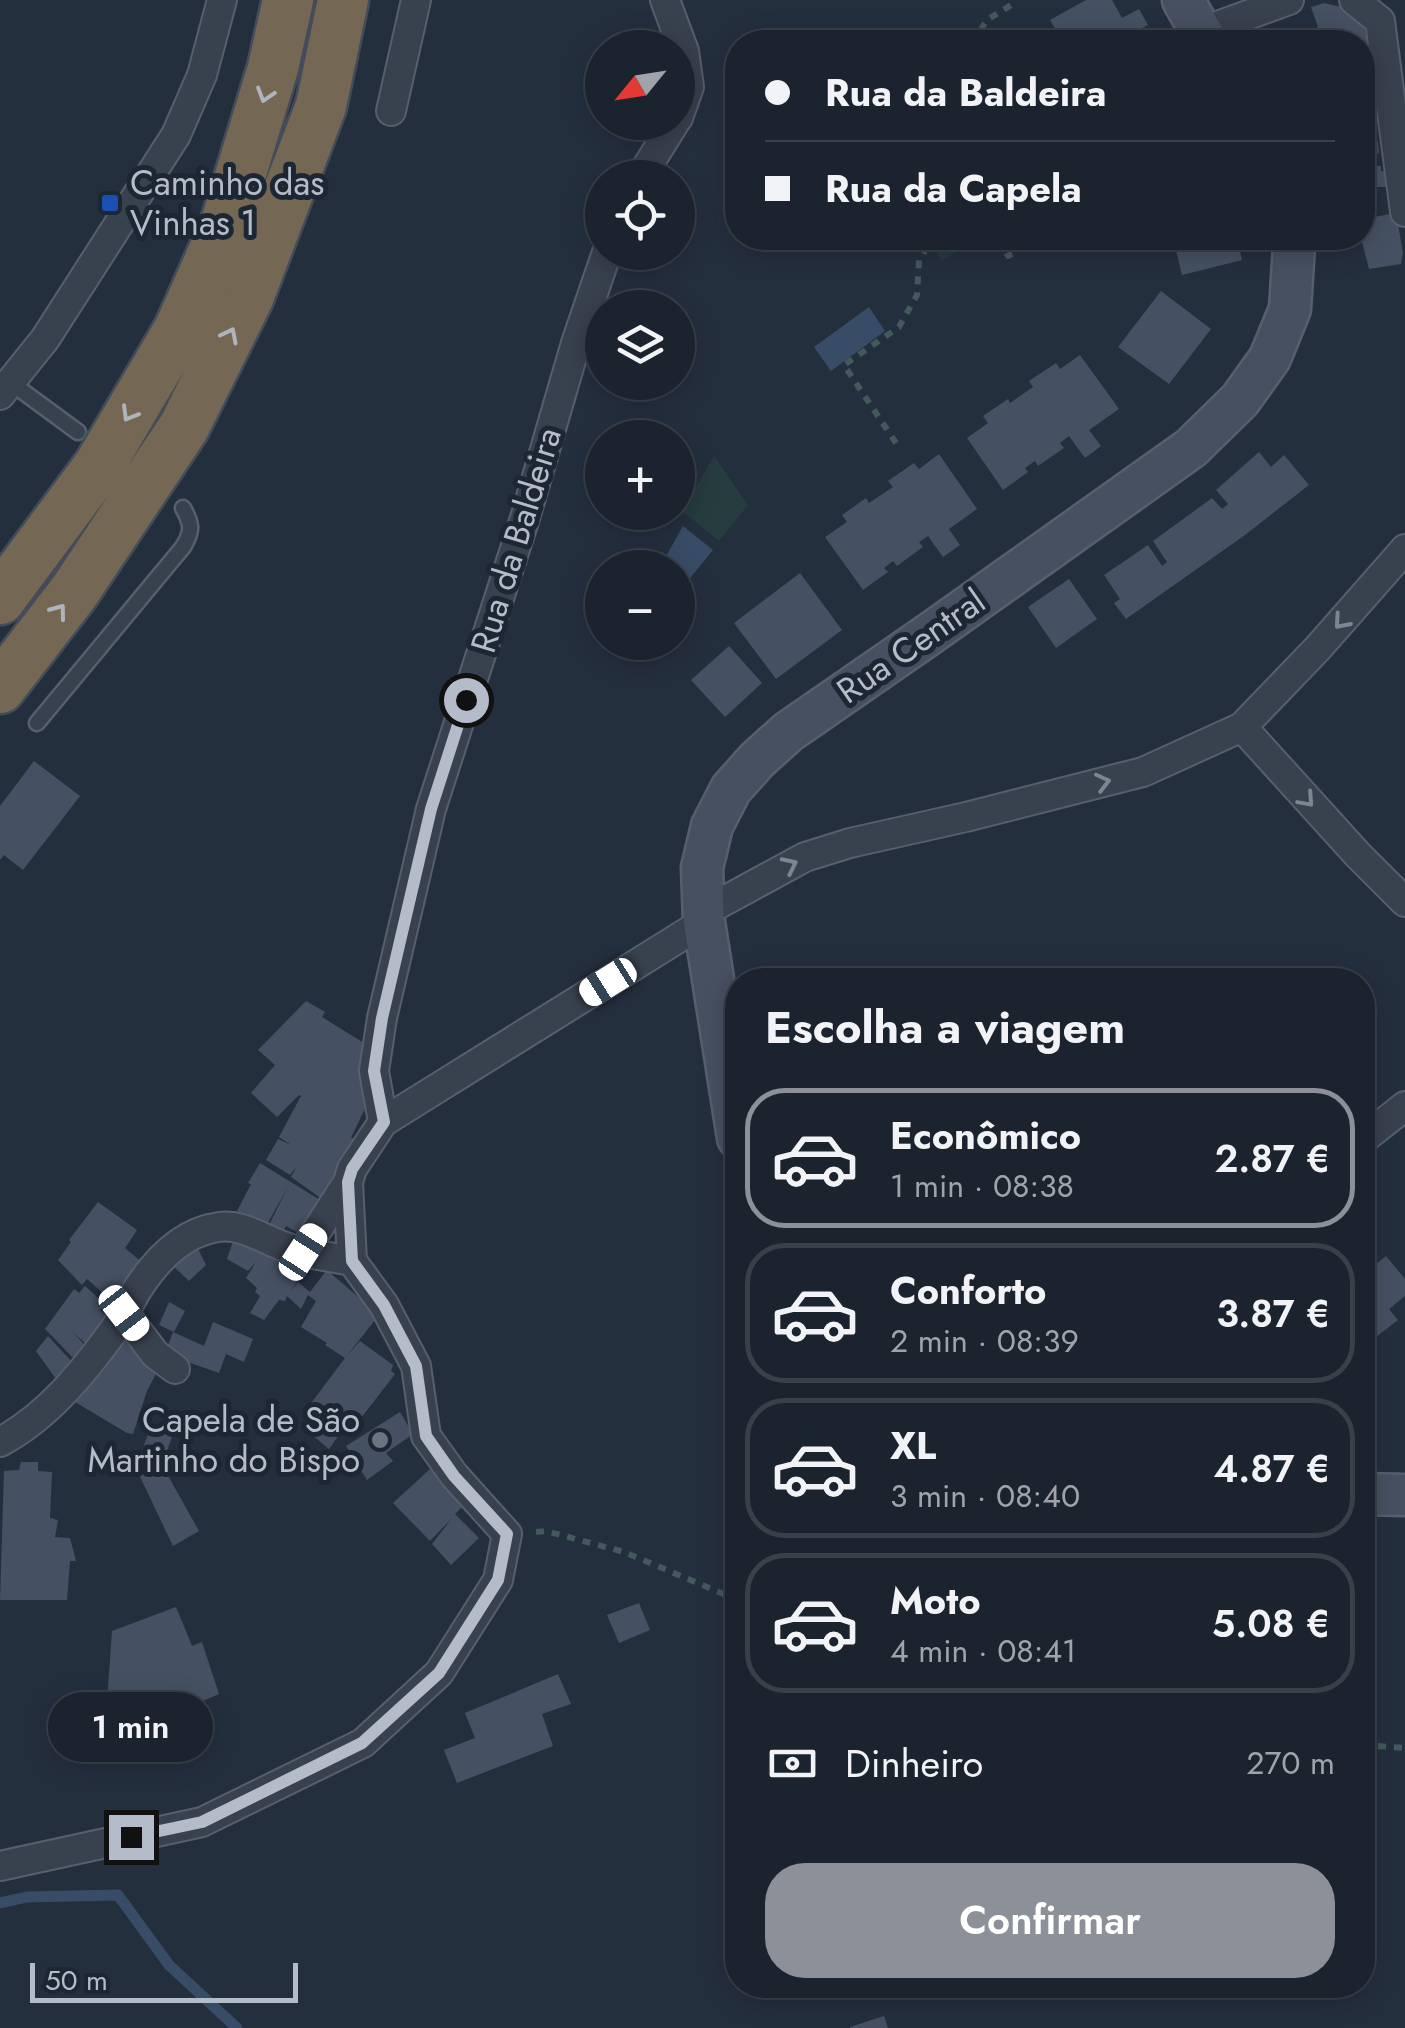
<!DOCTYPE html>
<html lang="pt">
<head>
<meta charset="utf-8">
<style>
  body { margin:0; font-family:Jost,sans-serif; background:#282f3a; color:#f1f3f6; height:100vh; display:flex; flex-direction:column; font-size:38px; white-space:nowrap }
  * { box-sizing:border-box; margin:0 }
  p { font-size:32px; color:#a0a4aa }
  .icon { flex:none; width:55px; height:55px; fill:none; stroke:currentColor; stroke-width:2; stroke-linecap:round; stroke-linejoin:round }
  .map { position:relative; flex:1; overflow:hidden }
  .sheet { position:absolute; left:725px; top:968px; width:650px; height:1030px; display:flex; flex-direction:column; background:#1b232e; border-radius:40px; box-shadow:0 5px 25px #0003,0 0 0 2px #39404a }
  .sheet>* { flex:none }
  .top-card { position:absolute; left:725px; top:30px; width:650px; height:220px; border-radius:40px; box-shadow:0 5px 25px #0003,0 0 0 2px #39404a; display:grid; align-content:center; height:220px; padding:0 40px; background:#1b232e }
  .needle { width:65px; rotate:240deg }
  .controls { position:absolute; left:585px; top:30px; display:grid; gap:20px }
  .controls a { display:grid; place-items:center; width:110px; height:110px; border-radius:50%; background:#1b232e; box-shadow:0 5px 25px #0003,0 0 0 2px #39404a; font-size:50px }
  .scale { position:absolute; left:30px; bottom:25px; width:268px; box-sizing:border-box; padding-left:10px; border:5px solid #b4bcc9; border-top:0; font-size:28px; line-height:35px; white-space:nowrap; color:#b4bcc9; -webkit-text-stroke:8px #1d2633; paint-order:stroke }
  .end { position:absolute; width:45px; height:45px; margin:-22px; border:12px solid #b4bcc9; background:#111; box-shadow:0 0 0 5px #111 }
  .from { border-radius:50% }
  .bubble { position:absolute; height:70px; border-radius:35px; background:#1b232e; box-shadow:0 5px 25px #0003,0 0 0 2px #39404a; font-size:32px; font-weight:600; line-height:70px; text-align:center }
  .car { position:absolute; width:30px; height:60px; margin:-30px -15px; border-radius:12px; box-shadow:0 0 8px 2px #0007; background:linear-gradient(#fff 24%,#345 0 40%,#fff 0 76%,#345 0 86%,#fff 0) }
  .top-card b { display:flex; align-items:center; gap:35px; height:95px; font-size:38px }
  .top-card b+b { border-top:2px solid #39404a }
  .top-card i { width:25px; height:25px; background:#f1f3f6 }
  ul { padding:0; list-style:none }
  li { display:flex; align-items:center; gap:30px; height:140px; margin:0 20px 15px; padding:0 20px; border:5px solid #39404a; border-radius:40px }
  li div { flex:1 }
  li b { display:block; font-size:38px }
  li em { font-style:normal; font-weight:600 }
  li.selected { border-color:#8c9099 }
  li>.icon { width:90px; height:90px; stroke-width:1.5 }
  h2 { padding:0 40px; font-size:45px; line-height:120px }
  .pay { display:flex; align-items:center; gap:25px; height:110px; padding:0 40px; font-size:38px }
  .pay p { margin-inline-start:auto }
  .button { display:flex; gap:20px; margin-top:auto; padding:20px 40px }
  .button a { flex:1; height:115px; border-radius:40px; background:#8c9099; color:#fff; font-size:40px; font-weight:600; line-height:115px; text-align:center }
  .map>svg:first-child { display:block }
  .green { fill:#263c3f }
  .water { fill:#394c67 }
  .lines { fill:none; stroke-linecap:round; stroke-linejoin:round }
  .stream { stroke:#394c67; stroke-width:11 }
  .building { fill:#455162 }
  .lane-casing { stroke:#565f6c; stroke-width:19 }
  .street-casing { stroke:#565f6c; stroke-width:32 }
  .secondary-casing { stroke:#565f6c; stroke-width:45 }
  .highway-casing { stroke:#434c59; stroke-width:55 }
  .path { stroke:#44595c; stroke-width:6; stroke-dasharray:8 8; stroke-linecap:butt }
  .lane { stroke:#38414e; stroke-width:14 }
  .street { stroke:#38414e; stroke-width:28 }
  .secondary { stroke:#465061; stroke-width:40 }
  .highway { stroke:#746855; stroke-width:50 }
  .oneway { stroke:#aeb4bd }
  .oneway2 { stroke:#7c8592 }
  .route { stroke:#b4bcc9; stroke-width:12 }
  .transit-dot { fill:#1a4fb4; stroke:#1d2633; stroke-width:4 }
  .worship-dot { fill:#6b7280; stroke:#1d2633; stroke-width:4 }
  .labels { text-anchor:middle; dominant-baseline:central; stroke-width:10; stroke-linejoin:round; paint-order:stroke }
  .poi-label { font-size:35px; fill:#b4bcc9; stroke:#1d2633; text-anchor:start }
  .street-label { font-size:35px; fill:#b4bcc9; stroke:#1d2633 }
</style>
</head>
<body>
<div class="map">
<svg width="1405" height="2028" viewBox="0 0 1405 2028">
  <rect width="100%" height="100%" fill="#242f3e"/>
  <path class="green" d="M926 238H976L942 261Z
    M714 456 748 505 719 541 682 511Z"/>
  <path class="water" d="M869 307 885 331 831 371 814 347Z
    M683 526 713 550 678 593V568L660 567Z"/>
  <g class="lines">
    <path class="stream" d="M0 1903 27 1897 118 1895 169 1965 237 2028"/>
  </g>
  <path class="building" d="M1086 0H1112L1122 18 1139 9 1148 25 1131 34 1136 42H1063L1050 20Z
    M1324 3 1350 9 1364 28 1371 48 1362 51V42H1282L1318 27 1311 7Z
    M1362 99 1376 128 1373 129 1378 142 1379 153 1362 160Z
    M1362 165 1381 166V171H1387L1388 187H1362Z
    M1396 213 1403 253 1401 264 1369 269 1361 238 1362 219Z
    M1173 238H1237L1242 260 1182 275Z
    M1161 291 1211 329 1169 384 1118 347Z
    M1080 355 1119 409 1089 430 1101 446 1085 458 1069 436 1060 443 1064 448 1038 466 1035 461 1025 468 1028 472 1003 490 967 438 988 423 983 416 1008 399 1010 403 1033 387 1029 381 1056 363 1060 369Z
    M1259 452 1271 467 1284 455 1309 485 1245 535 1126 619 1114 603 1120 599 1104 575 1148 545 1162 566 1167 562 1153 541 1212 498 1222 509 1228 504 1216 490Z
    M939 454 977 509 949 529 960 545 943 557 928 536 919 542 923 547 897 566 893 561 884 568 888 572 863 590 825 537 847 522 842 515 866 498 869 503 893 487 888 481 914 463 919 469Z
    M800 573 842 630 776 679 734 623Z
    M1069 579 1097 619 1056 648 1028 607Z
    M729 646 762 683 725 717 691 680Z
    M34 761 80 796 23 870 4 855 0 860V806Z
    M306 1001 325 1012 322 1017 367 1045 370 1098 351 1138 354 1139 349 1156 332 1177 322 1199 291 1177 297 1166 290 1175 266 1160 278 1139 291 1145 279 1137 301 1096 299 1095 277 1117 251 1093 275 1065 258 1050Z
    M260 1163 320 1200 325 1207 318 1216 311 1214 298 1233 286 1226 281 1236 267 1229 288 1187 265 1228 237 1211 251 1184 248 1183Z
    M98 1202 137 1230 125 1248 144 1264 119 1307 87 1279 82 1285 58 1260 71 1242 69 1240Z
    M235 1235 266 1246 305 1269 291 1291 298 1282 310 1292 327 1270 379 1315 345 1358 360 1341 393 1365 391 1371 395 1374 358 1422 341 1410 330 1426 339 1435 329 1449 311 1434 322 1422 306 1410 345 1358 325 1345 327 1343 301 1327 316 1301 308 1295 301 1309 287 1296 285 1301 279 1300 264 1320 250 1313 260 1296 255 1292 257 1288 246 1278 256 1262 248 1271 227 1259Z
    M198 1249 206 1265 189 1281 170 1263 184 1254Z
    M1370 1256 1376 1264 1386 1256 1405 1279V1296L1389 1309 1398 1320 1362 1348V1262Z
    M85 1286 105 1304 100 1310 112 1321 91 1349 72 1331 89 1350 77 1362 45 1329 74 1289 79 1293Z
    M169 1302 185 1311 174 1332 159 1325Z
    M213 1322 253 1339 244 1362 226 1354 219 1373 165 1354 173 1332 204 1346Z
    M119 1335H129L159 1368 147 1391 133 1434 127 1433 70 1399Z
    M48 1336 73 1363 56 1379 36 1351Z
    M400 1412 413 1434 386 1453 393 1461 367 1480 346 1446Z
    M151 1426 173 1434 162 1465 199 1531 173 1546 134 1464 140 1456Z
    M21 1462H38V1471L52 1472 50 1518 58 1520 55 1537 70 1538 76 1561H70L67 1600H0L4 1471 19 1470Z
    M430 1469 464 1505 455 1514 479 1538 451 1565 432 1544 452 1518 430 1541 393 1503Z
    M639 1603 650 1630 619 1643 607 1615Z
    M176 1607 192 1646 202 1642 219 1694 196 1704 197 1707 172 1715 148 1714V1704L107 1702 112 1631Z
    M558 1674 571 1704 542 1714 553 1746 457 1783 444 1750 475 1738 465 1713Z
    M1099 1985H1127V1994H1106V1989H1099Z
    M884 2016 888 2028H850V2027Z"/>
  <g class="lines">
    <defs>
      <path id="lane" d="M10 382 78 432
        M37 723 183 547C193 531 192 524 183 508"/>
      <path id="street" d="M665 0 684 51 689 87 678 118
        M1354 0 1380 21 1405 212
        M1201 32 1289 0
        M391 111 416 0
        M640 178 675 122
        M0 395 45 339 176 135 202 75 222 0
        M1242 727 1358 855 1405 902
        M704 912 805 857 850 843 966 817 1143 772 1242 727 1318 648 1405 549
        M383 1122 374 1071 382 1018 431 809 525 518 576 343 607 252
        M1362 1140 1405 1106
        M303 1252 348 1182
        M124 1313 155 1354 175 1369
        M0 1442C47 1417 83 1373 114 1330 123 1318 129 1303 137 1290 156 1260 182 1232 219 1227 244 1223 268 1243 292 1249 311 1255 332 1257 352 1261
        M0 1866 202 1822 363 1743 439 1673 498 1580 507 1534 454 1475 426 1436 416 1366 384 1305 352 1261 348 1182 352 1169 383 1122 704 922"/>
      <path id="secondary" d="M1183 0 1207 42
        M738 1138 704 922 702 868 712 826 731 789 757 760 788 732 931 633 1191 448 1240 400 1270 358 1290 309 1294 246 1292 238
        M1362 1494 1405 1495"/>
      <path id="highway" d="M0 599 99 466 179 330 225 226 273 68 288 0
        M0 688 74 592 184 427 248 298 321 106 343 0"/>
    </defs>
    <use href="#lane" class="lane-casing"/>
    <use href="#street" class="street-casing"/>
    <use href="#secondary" class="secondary-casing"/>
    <use href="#highway" class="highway-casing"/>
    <path class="path" d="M970 42 976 37 987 20 1011 5
      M1004 238 1003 246 1008 256 1019 251 1023 238
      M896 443 844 365 899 327 917 295 919 260 930 243
      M536 1532 546 1531 624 1552 738 1600
      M1362 1745 1405 1748"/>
    <use href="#lane" class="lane"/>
    <use href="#street" class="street"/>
    <use href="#secondary" class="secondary"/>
    <use href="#highway" class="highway"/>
  </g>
  <defs><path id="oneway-chevron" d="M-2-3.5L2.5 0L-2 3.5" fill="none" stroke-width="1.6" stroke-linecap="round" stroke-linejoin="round" transform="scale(2.5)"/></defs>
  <g class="oneway">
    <use href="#oneway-chevron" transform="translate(265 95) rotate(107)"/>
    <use href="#oneway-chevron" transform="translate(230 335) rotate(-63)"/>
    <use href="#oneway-chevron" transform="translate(129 414) rotate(121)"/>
    <use href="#oneway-chevron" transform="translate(59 611) rotate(-53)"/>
  </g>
  <g class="oneway2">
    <use href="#oneway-chevron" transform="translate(1341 622) rotate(131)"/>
    <use href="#oneway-chevron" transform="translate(1103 782) rotate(-14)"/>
    <use href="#oneway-chevron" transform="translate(1307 800) rotate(48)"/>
    <use href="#oneway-chevron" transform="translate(790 865) rotate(-26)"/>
  </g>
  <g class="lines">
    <path class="route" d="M131 1837 202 1822 362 1743 439 1673 498 1580 507 1534 454 1476 426 1436 416 1366 384 1305 352 1261 348 1182 352 1169 384 1122 374 1071 382 1018 431 809 466 700"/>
  </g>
  <rect class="transit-dot" x="100" y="193" width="20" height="20" rx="5"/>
  <circle class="worship-dot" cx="380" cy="1440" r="10"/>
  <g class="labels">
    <g class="poi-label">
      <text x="130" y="183">Caminho das<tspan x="130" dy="40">Vinhas 1</tspan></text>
      <text x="360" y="1420" text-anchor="end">Capela de São<tspan x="360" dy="40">Martinho do Bispo</tspan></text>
    </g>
    <g class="street-label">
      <text transform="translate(516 540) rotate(-73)">Rua da Baldeira</text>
      <text transform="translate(911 646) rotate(-35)">Rua Central</text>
    </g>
  </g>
</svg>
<div class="controls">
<a><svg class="needle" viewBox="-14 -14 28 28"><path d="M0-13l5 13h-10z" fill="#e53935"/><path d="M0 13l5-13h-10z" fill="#a0a4aa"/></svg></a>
<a><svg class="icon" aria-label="locate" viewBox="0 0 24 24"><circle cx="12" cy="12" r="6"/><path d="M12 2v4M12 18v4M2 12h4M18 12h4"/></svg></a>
<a><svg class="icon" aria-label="layers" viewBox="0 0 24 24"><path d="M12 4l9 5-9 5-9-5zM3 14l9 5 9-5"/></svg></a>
<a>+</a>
<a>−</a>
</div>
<div class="scale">50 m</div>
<i class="end from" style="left:466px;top:700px"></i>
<i class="end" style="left:131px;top:1837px"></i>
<div class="bubble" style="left:48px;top:1692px;width:165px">1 min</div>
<i class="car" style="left:608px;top:982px;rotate:238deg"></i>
<i class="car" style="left:303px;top:1252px;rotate:33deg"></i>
<i class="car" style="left:124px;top:1313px;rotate:142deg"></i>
<div class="top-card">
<b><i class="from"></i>Rua da Baldeira</b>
<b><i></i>Rua da Capela</b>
</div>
<section class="sheet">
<h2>Escolha a viagem</h2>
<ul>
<li class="selected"><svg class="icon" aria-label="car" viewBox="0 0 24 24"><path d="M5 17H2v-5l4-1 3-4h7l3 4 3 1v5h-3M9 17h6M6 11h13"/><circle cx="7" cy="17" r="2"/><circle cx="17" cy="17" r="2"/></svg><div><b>Econômico</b><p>1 min · 08:38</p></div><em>2.87 €</em></li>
<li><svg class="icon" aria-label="car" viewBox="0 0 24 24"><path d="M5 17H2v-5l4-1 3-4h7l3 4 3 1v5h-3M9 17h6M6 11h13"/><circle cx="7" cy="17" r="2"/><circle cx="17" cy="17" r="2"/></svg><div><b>Conforto</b><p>2 min · 08:39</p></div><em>3.87 €</em></li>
<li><svg class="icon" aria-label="car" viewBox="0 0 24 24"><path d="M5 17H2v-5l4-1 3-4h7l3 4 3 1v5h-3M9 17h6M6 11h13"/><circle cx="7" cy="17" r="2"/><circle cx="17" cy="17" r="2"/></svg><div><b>XL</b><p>3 min · 08:40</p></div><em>4.87 €</em></li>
<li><svg class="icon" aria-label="car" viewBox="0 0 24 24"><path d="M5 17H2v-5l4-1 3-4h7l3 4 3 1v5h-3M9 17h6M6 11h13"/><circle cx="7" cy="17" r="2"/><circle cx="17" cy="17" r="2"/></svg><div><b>Moto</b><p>4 min · 08:41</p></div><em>5.08 €</em></li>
</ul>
<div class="pay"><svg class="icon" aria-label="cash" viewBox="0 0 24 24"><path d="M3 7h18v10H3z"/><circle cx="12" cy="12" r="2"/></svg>Dinheiro<p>270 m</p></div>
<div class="button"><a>Confirmar</a></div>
</section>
</div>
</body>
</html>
